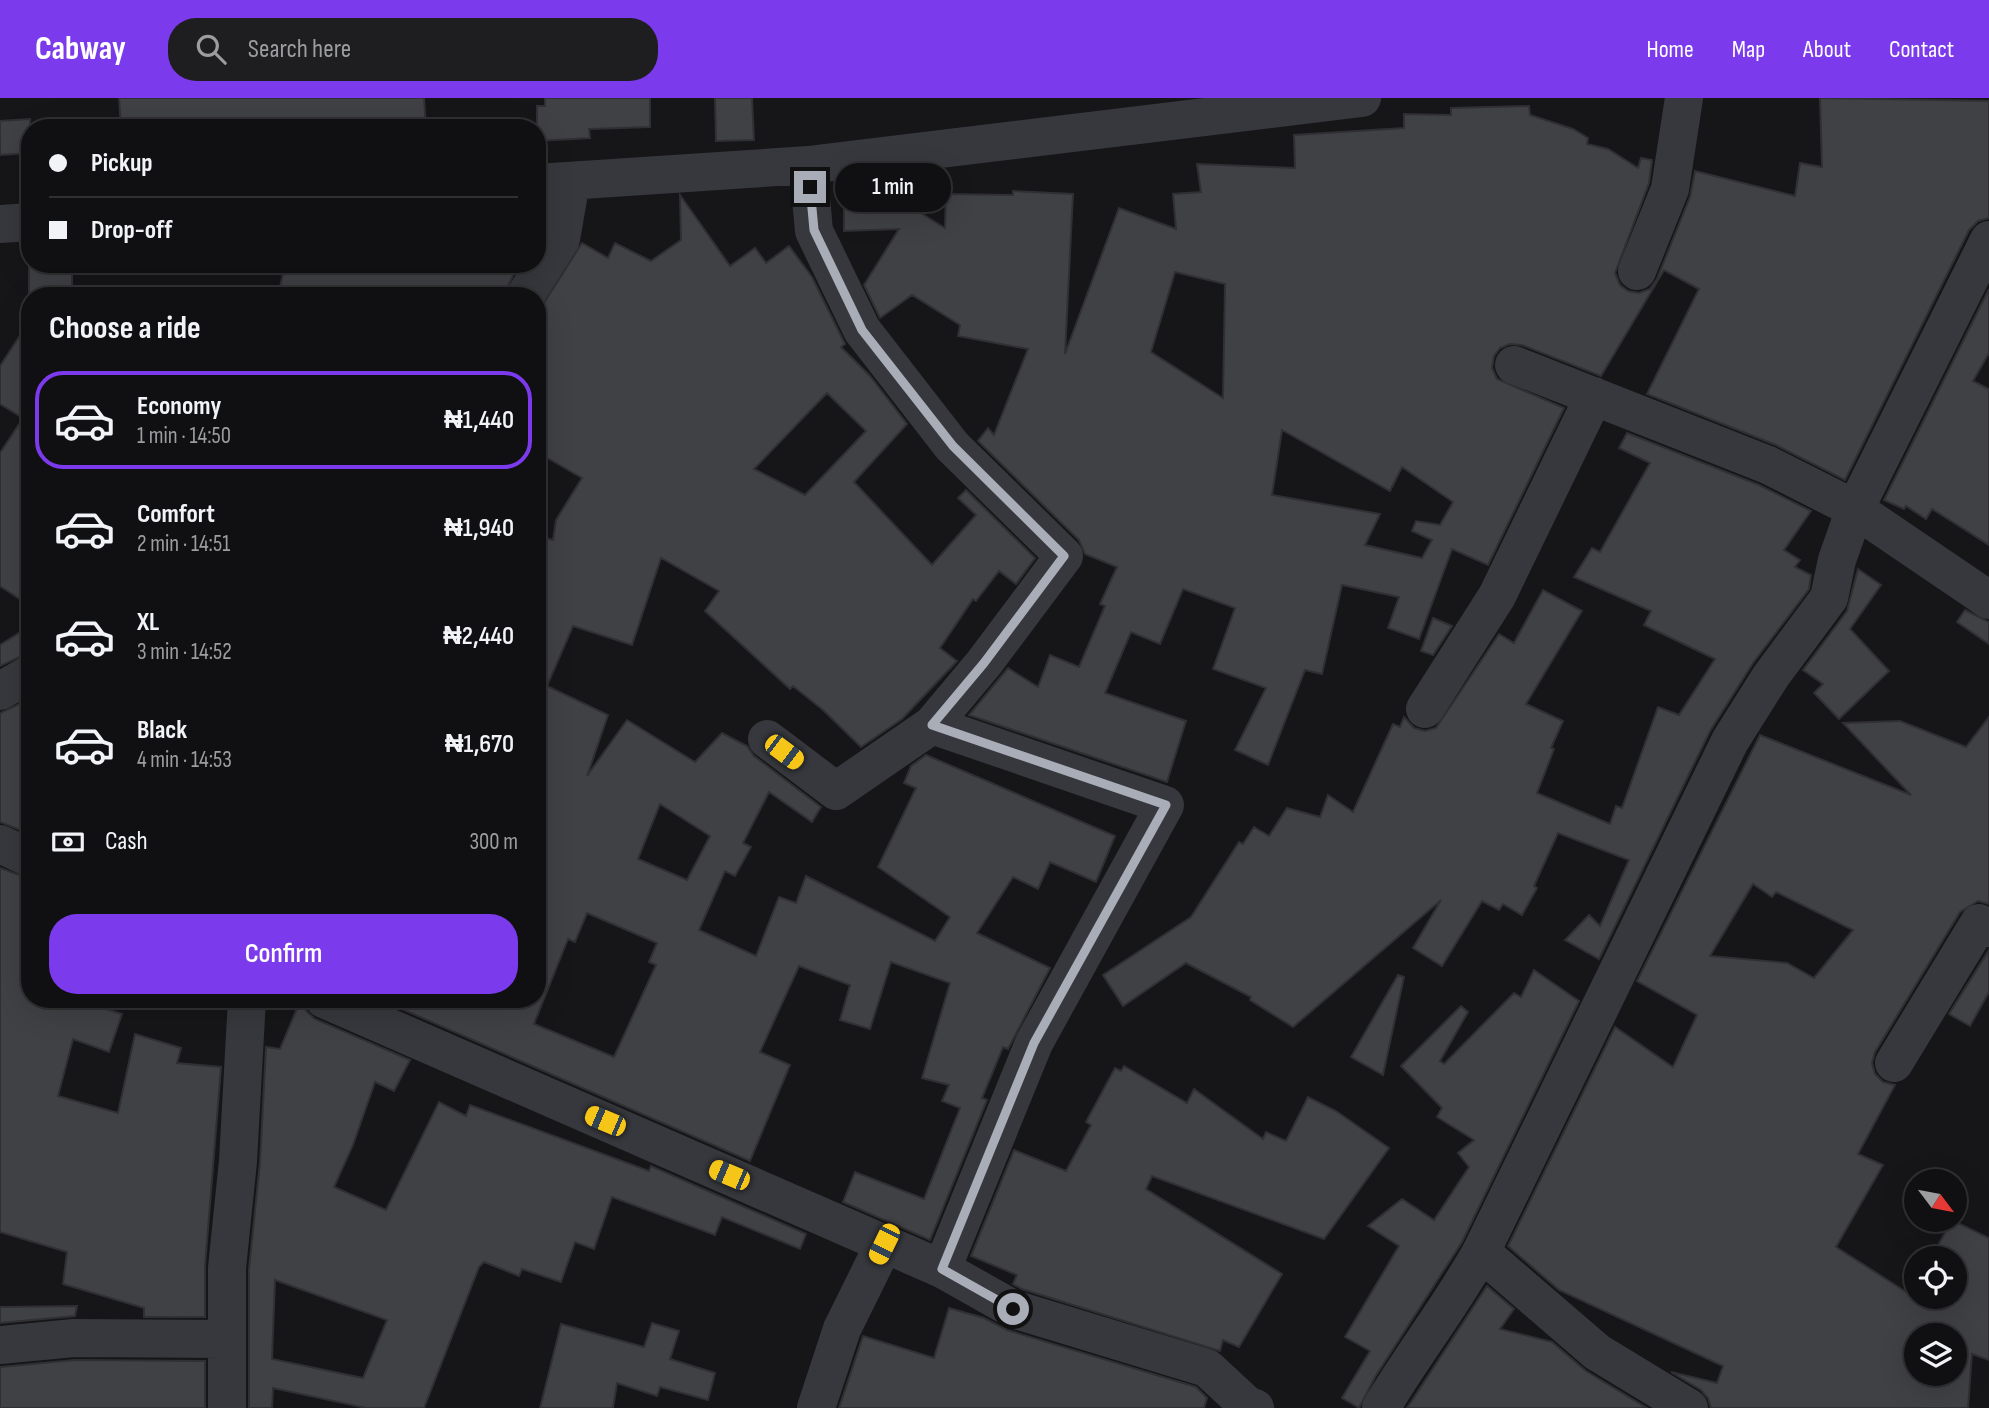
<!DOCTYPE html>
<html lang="en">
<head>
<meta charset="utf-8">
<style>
  body { margin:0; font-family:"Sofia Sans Condensed",sans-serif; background:#1e1e20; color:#f1f3f6; height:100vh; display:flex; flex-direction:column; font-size:26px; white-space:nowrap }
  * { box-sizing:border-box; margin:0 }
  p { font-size:23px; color:#9c9d9f }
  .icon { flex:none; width:38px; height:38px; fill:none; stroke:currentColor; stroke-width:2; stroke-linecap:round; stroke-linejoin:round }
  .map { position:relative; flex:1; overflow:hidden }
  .side { position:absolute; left:21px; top:189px; width:525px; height:721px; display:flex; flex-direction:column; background:#101012; border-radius:28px; box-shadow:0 7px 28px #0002,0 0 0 2px #303032 }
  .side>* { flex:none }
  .hud { position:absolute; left:21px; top:21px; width:525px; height:154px; border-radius:28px; box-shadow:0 7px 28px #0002,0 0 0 2px #303032; display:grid; align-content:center; height:154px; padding:0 28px; background:#101012 }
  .needle { width:46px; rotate:122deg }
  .tools { position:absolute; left:1904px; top:1071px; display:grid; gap:14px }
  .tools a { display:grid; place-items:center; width:63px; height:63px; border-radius:50%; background:#101012; box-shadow:0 7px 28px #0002,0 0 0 2px #303032; font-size:35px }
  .end { position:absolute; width:32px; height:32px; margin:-16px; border:9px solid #a8adb8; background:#111; box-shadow:0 0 0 4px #111 }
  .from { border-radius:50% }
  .bubble { position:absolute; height:49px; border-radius:24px; background:#101012; box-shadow:0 7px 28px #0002,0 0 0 2px #303032; font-size:23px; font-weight:600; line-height:49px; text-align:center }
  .car { position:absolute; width:21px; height:42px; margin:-21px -10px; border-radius:9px; box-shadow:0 0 5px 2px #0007; background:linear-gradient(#f5c518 24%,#345 0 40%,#f5c518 0 76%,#345 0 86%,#f5c518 0) }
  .hud b { display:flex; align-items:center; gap:24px; height:66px; font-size:26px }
  .hud b+b { border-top:2px solid #303032 }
  .hud i { width:18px; height:18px; background:#f1f3f6 }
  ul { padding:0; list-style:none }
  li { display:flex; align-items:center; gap:21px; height:98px; margin:0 14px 10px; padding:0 14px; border:4px solid transparent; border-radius:28px }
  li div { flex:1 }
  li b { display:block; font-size:26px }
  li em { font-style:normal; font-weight:600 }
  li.active { border-color:#7c3aed }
  li>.icon { width:63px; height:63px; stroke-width:1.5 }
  h2 { padding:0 28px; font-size:32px; line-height:84px }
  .pay { display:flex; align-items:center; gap:18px; height:77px; padding:0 28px; font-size:26px }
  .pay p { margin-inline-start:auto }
  .action { display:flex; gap:14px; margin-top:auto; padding:14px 28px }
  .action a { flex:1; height:80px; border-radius:28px; background:#7c3aed; color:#fff; font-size:28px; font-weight:600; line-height:80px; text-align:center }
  header { display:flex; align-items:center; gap:42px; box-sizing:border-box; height:98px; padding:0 35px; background:#7c3aed; color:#fff }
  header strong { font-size:33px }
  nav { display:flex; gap:38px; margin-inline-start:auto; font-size:24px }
  .search { width:490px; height:63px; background:#1e1e20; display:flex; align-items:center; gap:18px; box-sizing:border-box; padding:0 24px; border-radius:28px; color:#9c9d9f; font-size:26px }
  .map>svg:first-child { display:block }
  .building { fill:#404145; stroke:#303034; stroke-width:2; fill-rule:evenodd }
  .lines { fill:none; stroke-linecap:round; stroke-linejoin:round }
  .minor { stroke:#37383d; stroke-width:38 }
  .route { stroke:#a8adb8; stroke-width:9 }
</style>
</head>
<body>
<header>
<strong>Cabway</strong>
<div class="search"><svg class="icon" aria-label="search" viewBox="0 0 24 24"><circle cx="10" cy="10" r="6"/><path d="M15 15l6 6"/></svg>Search here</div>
<nav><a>Home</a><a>Map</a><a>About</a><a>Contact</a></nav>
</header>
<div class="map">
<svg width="1989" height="1310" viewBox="0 0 1989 1310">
  <rect width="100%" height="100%" fill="#161618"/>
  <path class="building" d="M119 0H424L426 30H121Z
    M545 0H650V29L589 31 590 40 537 43V8H545Z
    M715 0H752L754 42 716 43Z
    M1820 0 1989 3V120L1978 123 1969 132 1845 382 1776 347 1647 296 1699 191 1664 172 1601 278 1522 247 1510 246 1500 250 1494 258 1492 270 1497 281 1564 310 1488 467 1452 451 1419 541 1388 530 1399 499 1342 487 1322 576 1305 572 1268 667 1235 652 1266 590 1213 571 1235 510 1183 491 1160 546 1131 534 1105 595 1186 623 1167 684 969 617 1008 570 1038 589 1050 557 1079 569 1105 508 1100 506 1117 469 1085 456 1079 442 978 343 988 330 994 337 1028 251 958 238 960 227 912 197 880 220 864 187 899 131 844 133V103L898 101 945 130 946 96 1013 97V93L1073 96 1065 256 1119 110 1176 131 1173 96 1201 94 1197 66 1295 70 1294 37 1404 30V16L1451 17V10L1529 8 1530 17 1573 31 1588 40 1587 46 1608 51 1638 70 1641 60 1652 62 1649 85 1615 175 1620 187 1628 193 1639 195 1650 191 1657 181 1690 99 1695 73 1795 98 1800 65 1822 69ZM1175 174 1225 186 1223 300 1151 254ZM1282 332 1390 393 1402 369 1453 404 1440 427 1416 423 1412 433 1432 442 1422 460 1365 447 1380 416 1272 397Z
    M30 21V55L0 57V23Z
    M680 97 730 168 755 150 766 165 789 148 812 179 845 246 841 249 870 278 907 326 854 384 932 467 976 417 958 400 966 392 1035 460 1016 486 999 473 976 503 973 501 940 550 957 563 902 621 861 649 823 612 793 588 790 591 705 513 719 493 661 460 632 547 573 528 547 588 608 617 587 678 627 622 695 664 722 635 747 648 754 658 821 709 812 724 769 694 743 745 751 749 735 778 725 773 699 832 756 858 779 799 796 805 806 778 935 843 950 819 878 769 916 690 904 685 911 668 926 657 1115 738 1096 784 1050 764 1038 791 1013 779 977 835 1050 870 1008 951 1003 949 982 1000 987 1002 930 1142 843 1104 855 1074 924 1101 960 1010 942 1003 949 987 922 980 950 885 891 864 870 931 840 922 850 887 799 868 760 954 790 967 750 1063 379 901H537V438L553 442 556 422 582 380 537 354V216L582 145 608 160 615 145 651 163 681 142ZM827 295 866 333 805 397 754 371ZM660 706 710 738 687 782 638 761ZM587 815 657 845 649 864 656 867 614 959 534 926 568 841 575 844Z
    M29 166H72V198H29Z
    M285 166H519L503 198H452L384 190 382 198H278Z
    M1989 191V255L1973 283 1989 291V447L1932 411 1926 421 1906 408 1904 411 1884 402Z
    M30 222V508L0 488V355L23 320 0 306V268Z
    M1627 335 1759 387 1811 413 1784 452 1800 462 1795 469 1811 477 1809 491 1753 565 1710 633 1599 861 1565 842 1589 817 1600 828 1629 762 1558 735 1534 788 1537 790 1522 817 1503 806 1499 812 1482 803 1442 868 1413 850 1441 802 1293 929 1250 902 1251 899 1186 865 1123 908 1103 877 1191 819 1239 744 1243 746 1254 729 1269 738 1287 710 1320 719 1328 697 1353 714 1393 626 1400 629 1404 619 1414 630 1425 633 1436 630 1499 536 1514 545 1543 492 1582 513 1526 606 1563 623 1551 650 1554 651 1537 695 1610 726 1616 708 1622 710 1658 609 1679 617 1715 561 1644 527 1651 513 1574 479 1592 450 1600 454 1650 365 1619 350Z
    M1858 471 1881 487 1850 531 1889 573 1839 621 1814 595 1823 586 1803 572 1847 513Z
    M1965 512 1989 524V546L1957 524Z
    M1433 520 1452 528 1433 557 1421 553Z
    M30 528V554L0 568V547Z
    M30 601V736L0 724V615Z
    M1989 619V806L1978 803 1960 814 1875 954 1872 965 1875 976 1883 984 1895 987 1858 1056 1883 1067 1836 1149 1911 1197 1916 1188V1199H1955V1160H1931L1952 1122 1989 1140V1262L1972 1256 1968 1310H1711L1708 1300 1701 1292 1671 1274 1717 1285 1723 1268 1559 1192 1508 1148 1615 929 1673 969 1697 917 1637 883 1760 637 1911 697 1843 625 1900 623 1966 649ZM1753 786 1772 799 1776 794 1853 832 1814 880 1787 865 1710 858ZM1916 1237H1955V1276H1916Z
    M0 770 30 781V901H74L122 916 109 954 73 941 58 998 118 1015 135 936 181 950 177 965 221 969 205 1168V1219H144V1210L63 1186 67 1154 0 1134Z
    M1989 852V894L1970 928 1949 916Z
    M1534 872 1579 903 1462 1144 1375 1279 1359 1310 1342 1300 1370 1253 1345 1239 1399 1148 1368 1128 1402 1101 1434 1122 1469 1069 1458 1055 1474 1042 1437 1019 1442 1010 1401 968 1461 908 1468 914 1440 963 1444 966 1514 895 1521 899Z
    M1398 877 1404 879 1383 977 1351 959Z
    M301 901 306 913 315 921 410 962 394 993 375 984 353 1047 334 1089 386 1112 439 1004 466 1018 470 1007 649 1073 651 1068 806 1136 800 1151 722 1119 715 1137 612 1099 594 1151 575 1144 561 1184 522 1171 519 1178 484 1164 479 1169 424 1310H366L273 1290 272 1310H249V1171L260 1064 266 949 280 951ZM275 1182 387 1222 363 1280 272 1261Z
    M1124 968 1187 1005 1194 991 1263 1041 1266 1034 1286 1043 1308 999 1336 1013 1389 1050 1324 1141 1152 1078 1146 1091 1282 1176 1239 1249 1223 1242 1220 1253 1022 1191 1013 1186 1017 1177 971 1158 1014 1052 1066 1073 1091 1027 1086 1024 1115 970 1121 973Z
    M1487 1188 1514 1211 1500 1231 1552 1244 1586 1273 1647 1310H1407Z
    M77 1208 75 1218 0 1225V1209Z
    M949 1210 984 1220 1007 1232 1196 1289 1207 1300 1204 1310H839L863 1238 934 1260Z
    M652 1225 679 1233 670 1261 715 1275 708 1302 660 1289 657 1298 617 1285 613 1310H540L561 1226 644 1249Z
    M75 1262 205 1263V1310H0V1269Z"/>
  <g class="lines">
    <path class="minor" d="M537 85 808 67 1362 0
      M0 126 30 124
      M1637 173 1670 91 1684 0
      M525 198 561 141 571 83
      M1514 267 1768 367 1855 411 1989 502
      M0 593 30 576
      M1425 611 1497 498 1594 298
      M932 627 1165 707 1034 945 942 1171
      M767 641 836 693 932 627 984 565 1064 458 952 348 862 232 814 133 808 67
      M0 746 30 760
      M324 901 942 1171 1013 1211 1207 1270 1247 1307 1255 1310
      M1894 965 1979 825 1989 830
      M1481 1154 1597 1254 1689 1310
      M0 1247 74 1240 227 1241
      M227 1310V1170L238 1063 247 901
      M816 1310 842 1231 884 1146
      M1381 1310C1413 1256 1451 1208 1481 1154L1730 643 1771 578 1829 500 1837 462 1855 411 1989 142"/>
  </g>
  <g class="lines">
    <path class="route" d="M810 89 814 132 862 232 953 348 1064 458 984 565 932 627 1166 707 1034 945 942 1171 1013 1211"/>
  </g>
</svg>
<div class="tools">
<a><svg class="needle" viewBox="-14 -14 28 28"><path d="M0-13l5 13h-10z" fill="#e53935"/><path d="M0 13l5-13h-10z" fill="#9c9d9f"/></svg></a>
<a><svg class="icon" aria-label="locate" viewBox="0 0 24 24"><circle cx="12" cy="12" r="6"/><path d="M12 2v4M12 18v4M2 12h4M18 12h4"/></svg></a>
<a><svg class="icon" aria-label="layers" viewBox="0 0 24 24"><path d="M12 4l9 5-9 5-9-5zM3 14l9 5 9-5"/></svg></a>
</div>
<i class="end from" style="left:1013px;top:1211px"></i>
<i class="end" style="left:810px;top:89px"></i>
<div class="bubble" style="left:835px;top:65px;width:116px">1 min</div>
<i class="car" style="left:784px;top:654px;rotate:127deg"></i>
<i class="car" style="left:605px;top:1023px;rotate:293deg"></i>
<i class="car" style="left:729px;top:1077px;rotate:293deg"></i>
<i class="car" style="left:884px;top:1146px;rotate:206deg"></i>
<div class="hud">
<b><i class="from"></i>Pickup</b>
<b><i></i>Drop-off</b>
</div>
<section class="side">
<h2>Choose a ride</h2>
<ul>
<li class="active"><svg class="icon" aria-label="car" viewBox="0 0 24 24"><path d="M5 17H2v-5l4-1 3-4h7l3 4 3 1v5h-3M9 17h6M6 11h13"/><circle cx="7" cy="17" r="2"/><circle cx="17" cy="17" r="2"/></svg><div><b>Economy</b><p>1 min · 14:50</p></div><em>₦1,440</em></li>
<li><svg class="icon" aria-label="car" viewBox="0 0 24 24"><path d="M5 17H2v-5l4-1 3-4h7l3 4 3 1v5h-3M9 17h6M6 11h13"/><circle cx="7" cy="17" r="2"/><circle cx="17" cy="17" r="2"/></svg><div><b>Comfort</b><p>2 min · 14:51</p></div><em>₦1,940</em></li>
<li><svg class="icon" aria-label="car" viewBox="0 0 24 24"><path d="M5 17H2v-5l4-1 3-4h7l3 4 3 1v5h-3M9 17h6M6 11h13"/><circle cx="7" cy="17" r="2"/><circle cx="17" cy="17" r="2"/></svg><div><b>XL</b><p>3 min · 14:52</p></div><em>₦2,440</em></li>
<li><svg class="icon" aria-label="car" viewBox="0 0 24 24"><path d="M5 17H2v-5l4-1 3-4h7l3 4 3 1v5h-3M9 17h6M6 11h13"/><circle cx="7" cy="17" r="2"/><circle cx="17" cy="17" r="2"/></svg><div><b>Black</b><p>4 min · 14:53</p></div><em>₦1,670</em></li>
</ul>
<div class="pay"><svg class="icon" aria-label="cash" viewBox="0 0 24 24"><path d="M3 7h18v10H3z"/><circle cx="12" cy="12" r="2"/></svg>Cash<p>300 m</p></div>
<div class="action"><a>Confirm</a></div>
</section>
</div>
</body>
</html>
